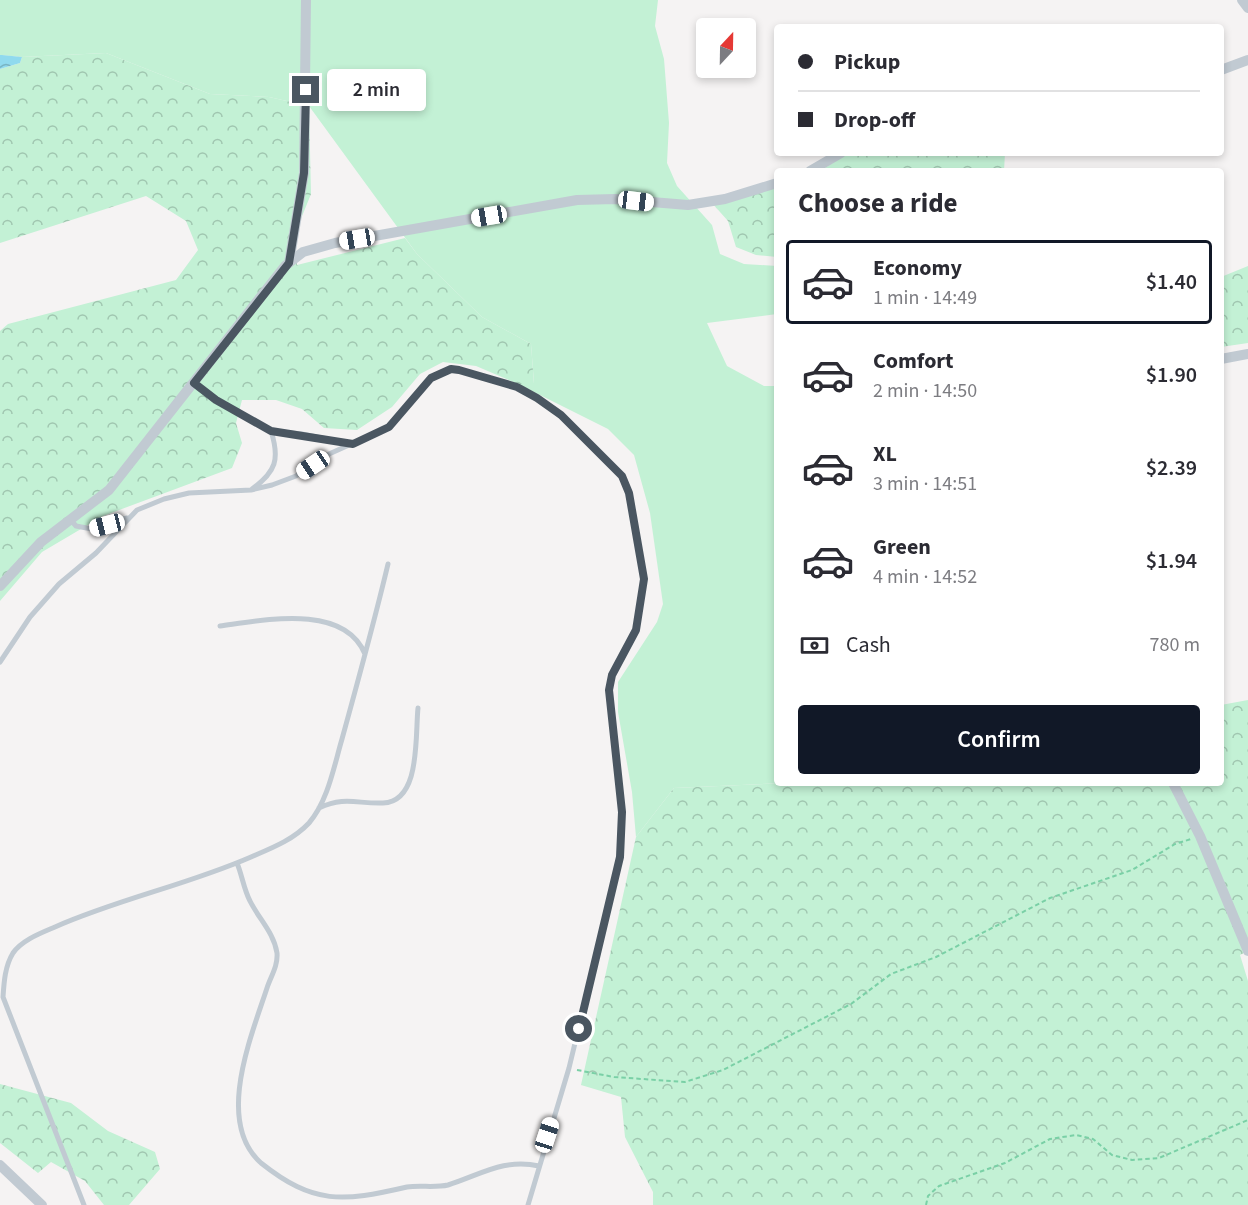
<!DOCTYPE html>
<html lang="en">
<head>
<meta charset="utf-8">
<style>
  body { margin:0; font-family:"Source Sans 3",sans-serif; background:#f2f2f3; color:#2b2b33; height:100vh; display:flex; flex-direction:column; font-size:22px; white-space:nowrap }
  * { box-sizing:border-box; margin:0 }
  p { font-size:20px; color:#7c7c81 }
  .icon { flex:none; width:33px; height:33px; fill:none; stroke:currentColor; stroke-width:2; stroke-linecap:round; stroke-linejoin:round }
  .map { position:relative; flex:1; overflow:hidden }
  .panel { position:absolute; left:774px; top:168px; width:450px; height:618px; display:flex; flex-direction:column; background:#fff; border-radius:6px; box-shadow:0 3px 9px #0003 }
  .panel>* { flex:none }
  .banner { position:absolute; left:774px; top:24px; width:450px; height:132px; border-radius:6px; box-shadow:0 3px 9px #0003; display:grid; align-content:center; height:132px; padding:0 24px; background:#fff }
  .needle { width:39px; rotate:22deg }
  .buttons { position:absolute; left:696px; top:18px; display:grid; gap:12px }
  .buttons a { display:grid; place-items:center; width:60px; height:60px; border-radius:6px; background:#fff; box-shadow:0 3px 9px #0003; font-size:30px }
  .end { position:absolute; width:27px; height:27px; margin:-14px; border:8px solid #4a5661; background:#fff; box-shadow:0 0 0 3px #fff }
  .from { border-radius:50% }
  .bubble { position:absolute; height:42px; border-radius:6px; background:#fff; box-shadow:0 3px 9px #0003; font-size:20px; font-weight:600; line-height:42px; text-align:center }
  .car { position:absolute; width:18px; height:36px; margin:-18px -9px; border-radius:8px; box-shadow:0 0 4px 2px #0007; background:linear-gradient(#fff 24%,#345 0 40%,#fff 0 76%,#345 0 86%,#fff 0) }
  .banner b { display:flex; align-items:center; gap:21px; height:57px; font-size:22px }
  .banner b+b { border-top:2px solid #e1e1e2 }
  .banner i { width:15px; height:15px; background:#2b2b33 }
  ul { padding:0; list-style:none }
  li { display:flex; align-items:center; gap:18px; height:84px; margin:0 12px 9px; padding:0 12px; border:3px solid transparent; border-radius:6px }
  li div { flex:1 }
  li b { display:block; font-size:22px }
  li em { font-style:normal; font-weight:600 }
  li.selected { border-color:#111827 }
  li>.icon { width:54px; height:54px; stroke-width:1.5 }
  h2 { padding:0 24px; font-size:27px; line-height:72px }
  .pay { display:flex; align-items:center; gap:15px; height:66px; padding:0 24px; font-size:22px }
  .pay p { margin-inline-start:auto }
  .action { display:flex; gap:12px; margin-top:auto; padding:12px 24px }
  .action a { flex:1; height:69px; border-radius:6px; background:#111827; color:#fff; font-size:24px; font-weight:600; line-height:69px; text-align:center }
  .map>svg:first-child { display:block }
  .grass { fill:#c3f1d5 }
  .forest { fill:url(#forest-crowns) }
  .water { fill:url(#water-waves) }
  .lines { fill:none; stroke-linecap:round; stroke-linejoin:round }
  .path { stroke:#7ad0a6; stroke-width:2; stroke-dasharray:4.5 3; stroke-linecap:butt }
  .lane { stroke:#c1cad2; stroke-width:5 }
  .street { stroke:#c1cad2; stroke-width:10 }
  .route { stroke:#4a5661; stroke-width:8 }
</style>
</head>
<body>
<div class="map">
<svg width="1248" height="1205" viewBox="0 0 1248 1205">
  <defs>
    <pattern id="forest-crowns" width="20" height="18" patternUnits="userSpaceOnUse" patternTransform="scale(1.5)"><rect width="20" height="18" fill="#c3f1d5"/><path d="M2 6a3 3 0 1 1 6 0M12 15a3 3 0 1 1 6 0" fill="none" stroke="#a0c6b0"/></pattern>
    <pattern id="water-waves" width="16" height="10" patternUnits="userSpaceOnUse" patternTransform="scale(1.5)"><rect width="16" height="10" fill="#90daee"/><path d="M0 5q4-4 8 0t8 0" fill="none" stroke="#78b4c4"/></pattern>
  </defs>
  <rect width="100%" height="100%" fill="#f5f3f3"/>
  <path class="grass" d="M0 0H658L655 26 664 59 669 123 667 163 677 186 712 225 720 254 744 264 777 266V314L707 323 727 366 764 386H777V783H784L674 788 636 837 632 792 618 712V682L657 622 663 604 650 513 634 455 608 429 518 384 534 383 531 344 482 317 417 254 309 106 269 97 210 94 106 53 22 57 0 55Z"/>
  <path class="forest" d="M106 53 210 94 269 97 309 106 311 194 294 236 297 265 405 238 417 254 482 317 531 344 534 384H518L476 366 443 362 420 374 392 407 357 430 324 428 302 409 276 400H242L236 423 242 443 232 468 103 516 42 552 0 601V331L8 324 176 280 198 250 186 221 146 196 0 243V69L20 63 22 57Z
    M848 153H1005L1004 171H820Z
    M777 186V257L756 255 736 247 728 221 712 203Z
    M1248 266V343L1221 347V277Z
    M1248 700V951L1240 955 1248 981V1205H653V1192L625 1137 621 1097 581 1085 636 837 674 788 784 783H1221V705Z
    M0 1084 71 1103 108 1131 155 1152 160 1169 129 1205H104L85 1181 51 1162 38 1173 0 1143Z"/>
  <path class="water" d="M0 55H2L22 57 20 63 0 69Z"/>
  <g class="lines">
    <path class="path" d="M577 1070 614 1077 685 1082 723 1070 851 1004 891 974 936 957 1050 898 1132 870 1175 844 1191 839
      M926 1205 928 1196 939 1186 1005 1163 1050 1139 1076 1135 1093 1139 1112 1155 1132 1160 1159 1158 1248 1120"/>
    <path class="lane" d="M194 383 216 400 271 431C280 459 276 472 252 489
      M271 431 302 434 352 444
      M70 519 76 526 92 529 127 518
      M220 626C264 620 344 603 365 654
      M0 662 30 617 59 584 96 553 137 510 164 499 189 493 251 490 272 485 296 476 329 454 389 427 431 378 451 369 459 370 517 387 537 398 561 415 622 476 629 493 644 579 636 630 612 675 609 690 622 812 620 857 569 1068 528 1205
      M319 808C345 796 357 804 383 803 421 802 415 736 418 708
      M237 863C242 875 244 890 250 901 259 919 274 933 277 953 278 966 271 976 267 988 251 1037 215 1122 261 1163 314 1205 342 1202 407 1187 420 1185 435 1188 448 1185 480 1175 504 1158 539 1166
      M84 1205 3 997C4 982 5 966 13 953 22 940 41 933 55 927 118 899 187 885 251 857 272 848 293 840 309 823 328 801 334 766 342 739 358 681 374 623 388 564"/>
    <path class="street" d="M1242 0 1248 8
      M1221 70 1248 60
      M810 171 841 153
      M289 263 304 173 306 0
      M1221 359 1248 354
      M0 586 41 542 109 490 285 266 303 252 335 243 577 200 615 199 688 205 725 199 777 183
      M1173 783 1200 836 1248 951
      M0 1165 42 1205"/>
  </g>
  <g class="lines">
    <path class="route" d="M306 90 304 173 289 263 194 383 216 400 271 431 353 444 389 427 431 378 451 369 459 370 517 387 537 398 561 415 622 476 629 493 644 579 636 630 612 675 609 690 622 812 620 857 579 1029"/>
  </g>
</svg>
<div class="buttons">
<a><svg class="needle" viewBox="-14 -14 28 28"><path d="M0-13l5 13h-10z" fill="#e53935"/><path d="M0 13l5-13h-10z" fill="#7c7c81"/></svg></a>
</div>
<i class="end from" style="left:579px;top:1029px"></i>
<i class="end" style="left:306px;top:90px"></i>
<div class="bubble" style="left:327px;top:69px;width:99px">2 min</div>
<i class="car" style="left:636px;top:201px;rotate:97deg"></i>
<i class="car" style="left:489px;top:216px;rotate:260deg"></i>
<i class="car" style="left:357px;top:239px;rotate:260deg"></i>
<i class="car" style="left:313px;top:465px;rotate:236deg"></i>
<i class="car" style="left:107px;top:525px;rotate:256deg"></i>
<i class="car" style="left:547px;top:1135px;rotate:18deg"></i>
<div class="banner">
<b><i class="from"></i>Pickup</b>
<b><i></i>Drop-off</b>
</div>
<section class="panel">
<h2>Choose a ride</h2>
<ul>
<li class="selected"><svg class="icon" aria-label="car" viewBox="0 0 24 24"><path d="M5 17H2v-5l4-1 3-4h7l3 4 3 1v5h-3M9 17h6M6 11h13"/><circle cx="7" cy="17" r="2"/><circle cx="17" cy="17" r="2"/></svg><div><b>Economy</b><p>1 min · 14:49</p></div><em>$1.40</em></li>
<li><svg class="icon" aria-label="car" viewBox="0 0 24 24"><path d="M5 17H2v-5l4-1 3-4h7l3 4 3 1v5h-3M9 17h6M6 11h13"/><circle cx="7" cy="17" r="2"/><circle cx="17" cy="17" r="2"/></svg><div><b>Comfort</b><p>2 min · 14:50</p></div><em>$1.90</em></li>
<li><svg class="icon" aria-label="car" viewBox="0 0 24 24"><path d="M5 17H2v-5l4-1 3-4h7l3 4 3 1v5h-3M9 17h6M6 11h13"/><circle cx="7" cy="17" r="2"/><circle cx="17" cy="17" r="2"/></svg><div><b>XL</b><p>3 min · 14:51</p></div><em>$2.39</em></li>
<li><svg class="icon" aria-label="car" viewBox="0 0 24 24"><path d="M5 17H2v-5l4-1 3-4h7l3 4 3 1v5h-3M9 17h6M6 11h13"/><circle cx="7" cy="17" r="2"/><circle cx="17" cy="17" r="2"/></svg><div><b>Green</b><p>4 min · 14:52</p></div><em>$1.94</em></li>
</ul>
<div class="pay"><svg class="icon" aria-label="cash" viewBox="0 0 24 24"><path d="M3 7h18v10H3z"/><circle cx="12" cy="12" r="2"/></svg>Cash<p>780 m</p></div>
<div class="action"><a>Confirm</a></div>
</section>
</div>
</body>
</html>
